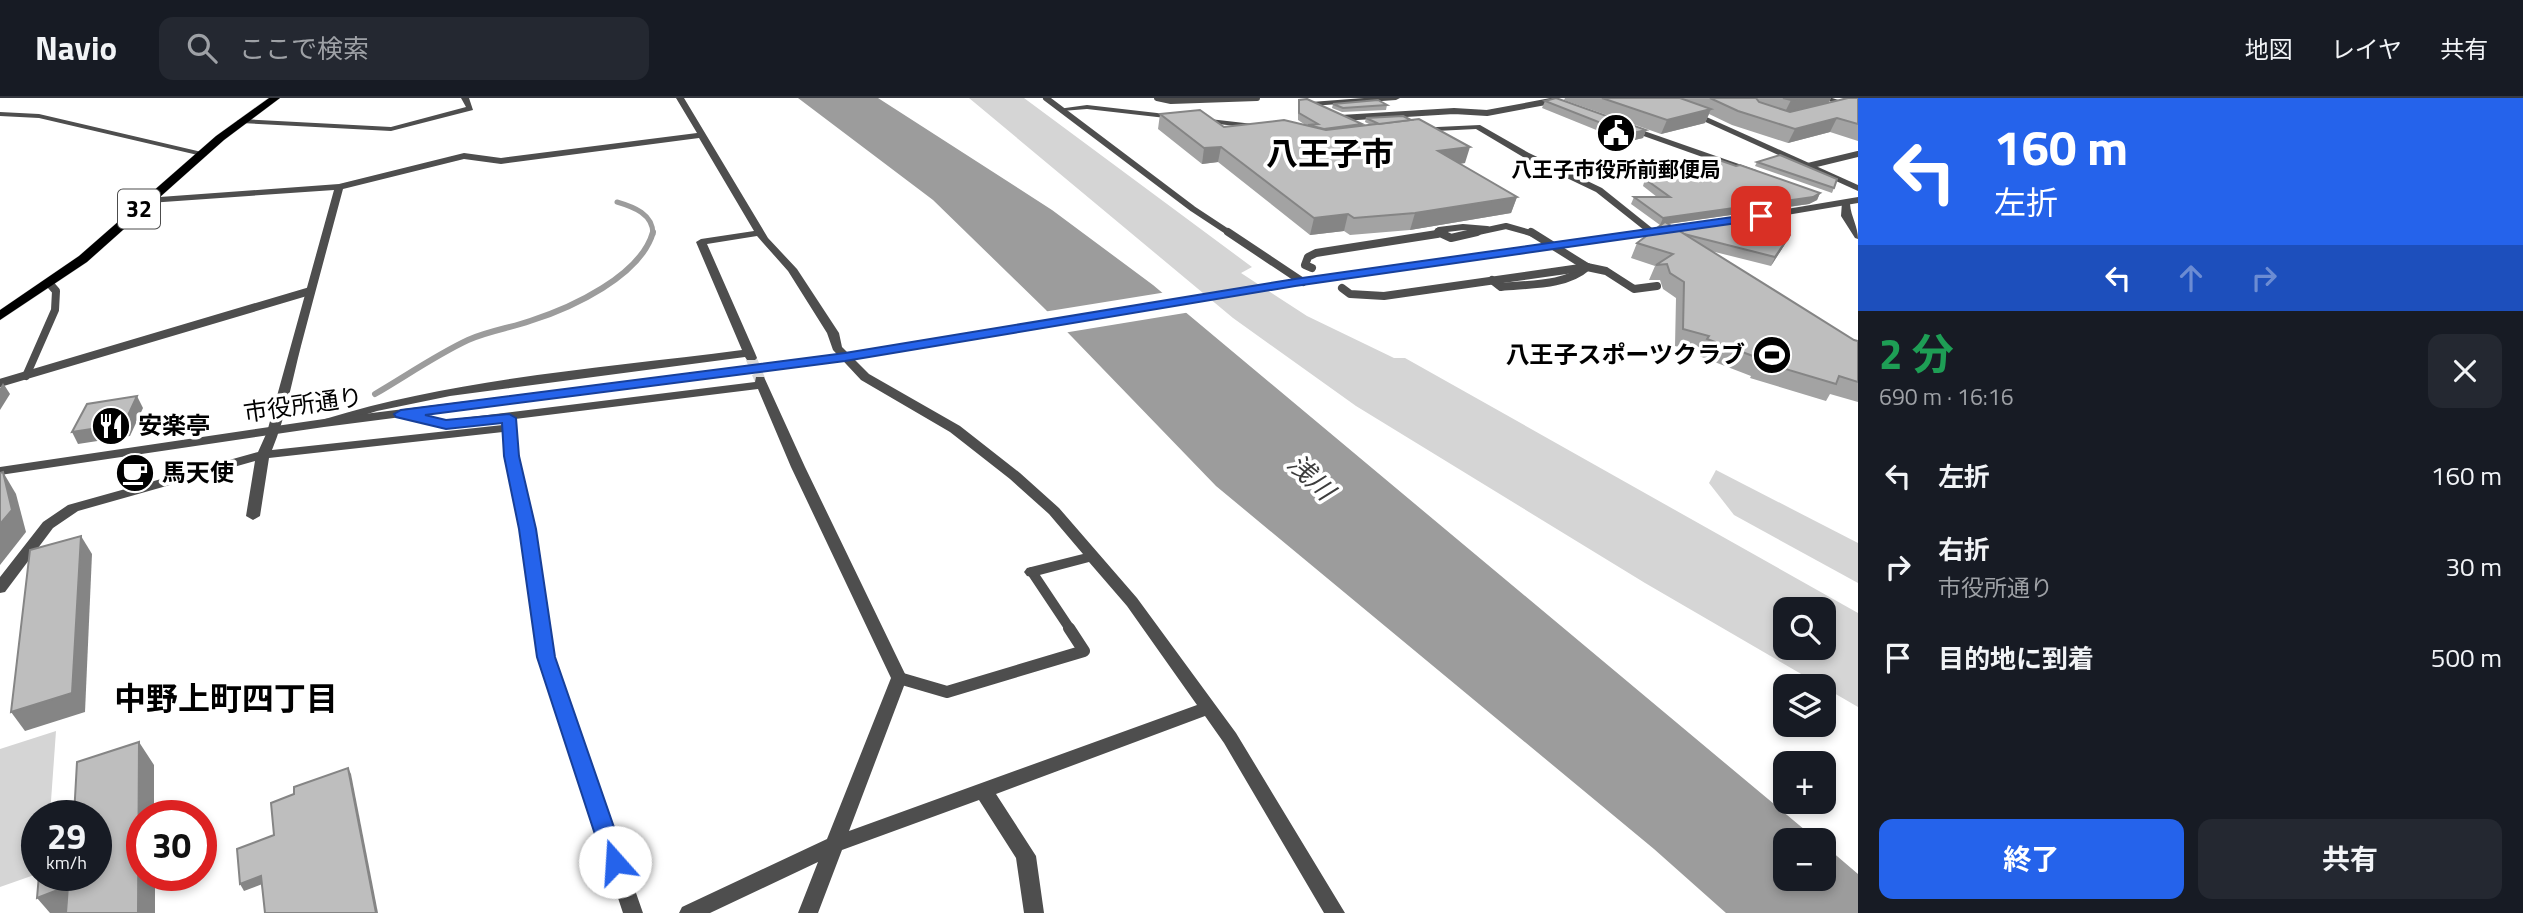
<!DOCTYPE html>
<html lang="ja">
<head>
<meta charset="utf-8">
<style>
  body { margin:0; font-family:"Titillium Web","Noto Sans JP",sans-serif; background:#242831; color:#f1f3f6; height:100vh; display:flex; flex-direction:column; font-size:26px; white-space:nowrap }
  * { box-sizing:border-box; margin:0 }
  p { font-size:23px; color:#9ea1a6 }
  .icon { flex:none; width:38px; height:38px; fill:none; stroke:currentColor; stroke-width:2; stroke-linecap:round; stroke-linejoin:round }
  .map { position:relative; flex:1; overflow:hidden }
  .details { display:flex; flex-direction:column; background:#171b24; width:665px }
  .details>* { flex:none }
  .top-card { background:#2563eb; color:#fff; overflow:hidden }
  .fabs { position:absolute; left:1773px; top:499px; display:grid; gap:14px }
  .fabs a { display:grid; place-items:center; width:63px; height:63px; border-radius:14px; background:#171b24; box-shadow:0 4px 10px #0003; font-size:35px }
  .speed { position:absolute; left:21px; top:702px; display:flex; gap:14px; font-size:35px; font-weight:700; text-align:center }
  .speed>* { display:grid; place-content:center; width:91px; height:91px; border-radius:50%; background:#171b24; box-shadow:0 4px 10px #0003; line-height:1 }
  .speed small { font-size:18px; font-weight:400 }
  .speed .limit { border:10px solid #d22; background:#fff; color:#111 }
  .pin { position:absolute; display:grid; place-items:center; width:60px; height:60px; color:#fff; margin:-30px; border-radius:14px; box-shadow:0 4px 10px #0006 }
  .me { position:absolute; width:77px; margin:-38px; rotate:341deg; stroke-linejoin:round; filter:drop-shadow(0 0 5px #0008) }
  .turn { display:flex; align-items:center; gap:24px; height:147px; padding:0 21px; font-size:32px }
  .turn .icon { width:91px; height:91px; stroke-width:2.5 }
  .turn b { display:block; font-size:49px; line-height:60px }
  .lanes { display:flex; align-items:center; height:66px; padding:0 21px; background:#0003; justify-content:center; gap:35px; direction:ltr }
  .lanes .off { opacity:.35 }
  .round { display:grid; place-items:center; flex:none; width:74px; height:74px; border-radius:14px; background:#242831 }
  .head { display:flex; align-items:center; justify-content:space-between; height:119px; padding:0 21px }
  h1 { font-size:42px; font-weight:700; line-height:52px; color:#1e9e55 }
  .primary-button { display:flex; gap:14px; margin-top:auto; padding:14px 21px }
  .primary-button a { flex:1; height:80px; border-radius:14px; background:#2563eb; color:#fff; font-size:28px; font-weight:700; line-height:80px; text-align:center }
  .primary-button a+a { background:#242831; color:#f1f3f6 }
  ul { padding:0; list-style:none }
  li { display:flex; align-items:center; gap:21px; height:91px; padding:0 21px }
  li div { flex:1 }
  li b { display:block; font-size:26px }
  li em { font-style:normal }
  header { display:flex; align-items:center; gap:42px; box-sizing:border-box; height:98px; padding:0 35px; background:#171b24; border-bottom:2px solid #363941 }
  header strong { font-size:33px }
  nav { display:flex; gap:38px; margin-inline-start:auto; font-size:24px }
  .search { width:490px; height:63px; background:#242831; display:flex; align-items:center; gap:18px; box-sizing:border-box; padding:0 24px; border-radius:14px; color:#9ea1a6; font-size:26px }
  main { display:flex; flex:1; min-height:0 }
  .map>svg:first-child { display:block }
</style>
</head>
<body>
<header>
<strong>Navio</strong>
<div class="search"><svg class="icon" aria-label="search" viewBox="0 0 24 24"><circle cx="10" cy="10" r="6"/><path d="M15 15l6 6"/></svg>ここで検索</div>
<nav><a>地図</a><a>レイヤ</a><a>共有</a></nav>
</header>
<main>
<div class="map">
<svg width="1858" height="815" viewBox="0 0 1858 815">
  <rect width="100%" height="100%" fill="#fff"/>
  <g fill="#d5d5d5" fill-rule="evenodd">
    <path d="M969 0H1024L1252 169 1241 175 1307 218 1394 260H1405L1858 515V609L1645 485 1356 308 1233 220ZM1785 511H1824V550H1785Z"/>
    <path d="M1716 372 1858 445V485L1734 417 1709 385Z"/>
    <path d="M56 633 50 717 37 718V776L0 789V651Z"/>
  </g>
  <path fill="#9c9c9c" d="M798 0H878L1052 112 1153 187 1817 742H1785V780H1824V747L1858 776V815H1726L1654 751 1216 388 1045 211 933 102Z"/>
  <path fill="#fff" d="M1167 194 1191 214 1063 235 1043 214Z"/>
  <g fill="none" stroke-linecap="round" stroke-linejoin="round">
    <path stroke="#9c9c9c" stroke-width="5" d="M617 104C634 109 653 116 653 136"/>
    <path stroke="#9c9c9c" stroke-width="6" d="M375 296C406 278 436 257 468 242 488 233 510 230 530 223 571 210 641 178 653 134"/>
    <path stroke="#d9d9d9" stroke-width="11" stroke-dasharray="11 5" stroke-linecap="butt" d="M751 260 760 282"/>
    <g stroke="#dbdbdb" stroke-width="1">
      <path id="primary" d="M269 0H280L224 42 87 164 0 222V212L79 158 216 38Z"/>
    </g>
    <g stroke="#4e4e4e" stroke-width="6">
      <path d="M1046 0 1193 111 1231 136"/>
      <path d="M1157 0 1171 3 1257 0"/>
      <path d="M1341 20 1454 13 1487 15 1551 3"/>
      <path d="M1808 68 1858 56"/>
      <path d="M1437 136 1439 132 1463 129 1487 131"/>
      <path d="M1469 136 1506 128 1534 136"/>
    </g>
    <g stroke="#4e4e4e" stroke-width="8">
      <path d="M1228 134 1303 184"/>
      <path d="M1438 134 1451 140 1477 134"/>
      <path d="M1531 134 1587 169 1606 173 1634 191 1657 188"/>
      <path d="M1312 170 1305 167 1308 159 1316 155 1437 136"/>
      <path d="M1492 182 1501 189C1528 186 1566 188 1587 169"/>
      <path d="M1342 190 1350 196 1384 198 1587 169"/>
      <path d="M26 278 55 212 56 193 49 185"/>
      <path d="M0 285 310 193"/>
    </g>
    <path stroke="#4e4e4e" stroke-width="10" d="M1032 474 1070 531"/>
    <path stroke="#4e4e4e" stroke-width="12" d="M899 580 947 594 1084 553 1069 530"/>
    <g fill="#4e4e4e" fill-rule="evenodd">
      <path d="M461 0H469L473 12 391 33 241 25 237 23 241 21 391 29 466 9Z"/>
      <path d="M676 0H684L768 140 797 171 839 235 842 249 869 276 960 328 1020 375 1059 410 1137 500 1236 635 1345 815H1324L1224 645 1205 618 996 696 1036 758 1044 815H1024L1016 760 979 702 842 752 818 815H798L818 764 710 815H679L682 809 827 741 891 580 791 369 758 291 515 321 518 357 534 431 554 559 643 815H623L538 559 520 431 504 357 503 334 269 360 260 418 253 422 246 418 255 363 78 413 53 430 5 494 0 495V479L43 424 68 407 258 354 267 334 334 92 149 105 146 104V100L339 86 464 55 501 60 697 35ZM699 40 754 133 701 141 696 144 742 252C604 270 457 280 325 321L323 324 325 327 329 328 377 313 450 298 745 259 747 262H755L757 260 755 255 707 146 757 138 788 173 827 235 833 252 861 282 950 334 1010 381 1049 416 1083 456 1027 470 1024 474 1027 478 1032 479 1089 464 1127 508 1197 607 849 733 907 580 805 369 764 279H756L755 284 446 322 401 312 395 316 397 319 446 330 503 323V327L272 352C286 318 292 283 301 248 315 195 329 143 343 91L464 61 501 66Z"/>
      <path d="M1364 0H1400L1396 2 1311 8 1307 6 1311 4Z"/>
      <path d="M1820 0H1832L1858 8V12Z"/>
      <path d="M1087 7 1262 27 1266 29 1262 31 1087 11 1062 13 1058 11Z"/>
      <path d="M1691 12 1858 87V93L1688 16 1687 14Z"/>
      <path d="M0 14 39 16 206 55 202 58 39 20 0 18Z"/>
      <path d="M1480 27 1529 55 1602 90 1657 134 1649 136 1596 94 1523 59 1476 31 1416 34 1412 32 1416 30Z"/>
      <path d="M1842 104 1850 106C1851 119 1858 128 1858 141L1855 140 1841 118Z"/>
    </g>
    <g fill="#4e4e4e" fill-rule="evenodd">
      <path d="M1627 27 1756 72 1757 74 1750 76 1624 31 1623 29Z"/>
      <path d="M1858 99V105L1763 121 1758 118 1763 115Z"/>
      <path d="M1670 128 1675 131 1673 133 1295 188 845 262 324 329 0 377V369L324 321 845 256 1295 182Z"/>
    </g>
    <use href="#primary" fill="#000" fill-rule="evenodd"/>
  </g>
  <g fill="#a3a3a3">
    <path d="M1565 0H1831L1829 4 1844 1 1841 0H1858V43L1830 34 1788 45 1732 27 1709 16 1705 25 1661 36 1564 2Z"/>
    <path d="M1299 2 1362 28 1371 27 1365 24 1366 20 1465 65 1459 66 1517 99 1511 115 1410 132 1350 137 1344 133 1310 137 1218 64 1202 66 1158 31 1160 16 1224 29 1307 28 1298 22V9Z"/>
    <path d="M1545 3 1646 32 1643 40 1626 44 1542 10Z"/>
    <path d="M1333 6 1387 7 1386 12 1342 14 1332 10Z"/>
    <path d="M1757 64 1834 90 1832 95 1755 68Z"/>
    <path d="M1645 81 1820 95 1817 102 1809 106 1668 126 1673 129 1785 146 1771 168 1711 153 1854 242 1858 243V304L1830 296 1826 303 1750 280 1751 278 1699 258 1700 255 1675 248 1676 200 1663 191 1660 182H1649L1655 168 1631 160 1637 145 1662 127H1660L1631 106 1634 99H1657L1643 88Z"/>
  </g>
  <g fill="#858585">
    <path d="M1800 0H1831L1828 5 1784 16 1791 2Z"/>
    <path d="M1711 11 1705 25 1661 36 1667 22Z"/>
    <path d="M1837 20 1830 34 1788 45 1795 31Z"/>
    <path d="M1362 26 1361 34 1322 38 1324 31Z"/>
    <path d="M1646 32 1643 40 1626 44 1629 36Z"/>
    <path d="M1221 49 1218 64 1202 66 1204 50Z"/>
    <path d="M1470 49 1465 65 1433 69 1438 53Z"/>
    <path d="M1820 95 1817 102 1809 106 1660 127 1663 120Z"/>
    <path d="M1517 99 1511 115 1410 132 1415 115Z"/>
    <path d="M1348 116 1344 133 1310 137 1314 120Z"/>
    <path d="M1790 137 1785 146 1771 168 1775 159Z"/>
    <path d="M3 285 10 296 0 312V290Z"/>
    <path d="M137 298 143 310 130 338 78 346 72 334Z"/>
    <path d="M3 374 16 396 26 434 0 467V426Z"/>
    <path d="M81 438 92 456 85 614 25 633 11 614Z"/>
    <path d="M139 644 154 667V718H142V777H155V815H138Z"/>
    <path d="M348 670 351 676 378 815H376Z"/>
    <path d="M261 778 265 785 244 793 240 786Z"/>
    <path d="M68 788 78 815H50L37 800Z"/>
  </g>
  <g fill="#bebebe" stroke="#858585" stroke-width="2">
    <path d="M1556 0 1646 32 1629 36 1545 3Z"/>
    <path d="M1602 0H1680L1711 11 1667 22Z"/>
    <path d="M1710 0H1756L1759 4 1790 14 1848 0H1858V26L1837 20 1795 31 1738 13Z"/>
    <path d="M1783 0H1800L1791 2Z"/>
    <path d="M1307 1 1362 26 1324 31 1308 27 1318 26 1299 15V2Z"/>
    <path d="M1378 2 1387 7 1343 10 1333 6Z"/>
    <path d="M1200 12 1224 29 1284 22 1326 32 1419 21 1470 49 1438 53 1517 99 1415 115 1354 120 1348 116 1314 120 1221 49 1204 50 1160 16Z"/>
    <path d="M1403 18 1411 22 1379 26 1366 20Z"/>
    <path d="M1780 57 1837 81 1834 90 1757 64Z"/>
    <path d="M1719 62 1736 68 1740 67 1820 95 1813 99 1663 120 1634 99H1670L1645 81H1661Z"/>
    <path d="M1780 114 1790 137 1775 159 1684 136 1673 129Z"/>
    <path d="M1665 124 1854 242 1858 243V284L1839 278 1836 286 1759 263 1761 261 1707 241 1709 238 1683 231 1684 184 1670 175 1667 166 1656 167 1673 156 1637 145Z"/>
    <path d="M137 298 124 326 72 334 87 306Z"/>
    <path d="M3 374 12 412 0 426V375Z"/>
    <path d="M81 438 72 595 11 614 30 452Z"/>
    <path d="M139 644 138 815H66L68 788 37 800 39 777H96V718H74L77 664Z"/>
    <path d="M348 670 376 815H265L261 778 240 786 237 751 274 737 271 705 294 696V689Z"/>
  </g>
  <path fill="#2563eb" stroke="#184099" stroke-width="2" d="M1761 115 1767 118 1765 121 1295 188 845 263 425 317 446 322 509 316 516 320 519 358 536 431 555 559 626 764 623 771 615 773 607 771 604 764 537 559 519 431 504 358 502 325 446 331 396 319 394 316 401 312 845 255 1295 181Z"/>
  <defs>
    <g id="civic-disc" transform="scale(2.0125)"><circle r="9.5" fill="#000" stroke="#fff"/><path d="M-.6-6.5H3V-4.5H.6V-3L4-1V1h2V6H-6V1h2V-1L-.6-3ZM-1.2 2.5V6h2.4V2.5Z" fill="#fff"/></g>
    <g id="stadium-disc" transform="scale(2.0125)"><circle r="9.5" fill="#000" stroke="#fff"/><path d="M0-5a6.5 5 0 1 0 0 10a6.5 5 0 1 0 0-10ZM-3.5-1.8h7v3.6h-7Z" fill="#fff"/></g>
    <g id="restaurant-disc" transform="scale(2.0125)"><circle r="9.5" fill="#000" stroke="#fff"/><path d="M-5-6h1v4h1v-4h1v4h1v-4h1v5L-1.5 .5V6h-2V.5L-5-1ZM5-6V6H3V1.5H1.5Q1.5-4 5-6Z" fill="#fff"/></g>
    <g id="cafe-disc" transform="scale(2.0125)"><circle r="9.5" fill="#000" stroke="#fff"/><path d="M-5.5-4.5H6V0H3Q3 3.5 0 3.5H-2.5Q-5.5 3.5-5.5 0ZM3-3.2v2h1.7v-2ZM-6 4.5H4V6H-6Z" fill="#fff"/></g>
  </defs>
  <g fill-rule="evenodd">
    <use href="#civic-disc" x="1616" y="35"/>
    <use href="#stadium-disc" x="1772" y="257"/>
    <use href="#restaurant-disc" x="111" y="328"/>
    <use href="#cafe-disc" x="135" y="375"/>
  </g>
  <g text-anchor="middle" stroke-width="7" stroke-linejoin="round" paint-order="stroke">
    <g font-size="21" font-weight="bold" fill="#000" stroke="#fff">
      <text x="1616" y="79">八王子市役所前郵便局</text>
    </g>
    <rect fill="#fff" stroke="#4c4c4c" stroke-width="2" x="118" y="91.5" width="42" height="39" rx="5"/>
    <g font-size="23" font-weight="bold" fill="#000">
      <text x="139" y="119">32</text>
    </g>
    <g font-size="24" font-weight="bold" fill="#000" stroke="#fff" text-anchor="start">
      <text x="1745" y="265" text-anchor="end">八王子スポーツクラブ</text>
      <text x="138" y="336">安楽亭</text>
      <text x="162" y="383">馬天使</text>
    </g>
    <g font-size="24" fill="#000" stroke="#fff">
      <text transform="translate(303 307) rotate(-8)" y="8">市役所通り</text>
    </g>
    <g font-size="26" font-style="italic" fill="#3d3d3d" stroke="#fff">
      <text transform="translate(1311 379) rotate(44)" y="9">浅川</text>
    </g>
    <g font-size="32" font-weight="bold" fill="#000" stroke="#fff">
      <text x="1330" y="67">八王子市</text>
    </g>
    <g font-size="32" font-weight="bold" fill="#000" stroke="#fff">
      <text x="226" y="612">中野上町四丁目</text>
    </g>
  </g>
</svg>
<div class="fabs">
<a><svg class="icon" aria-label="search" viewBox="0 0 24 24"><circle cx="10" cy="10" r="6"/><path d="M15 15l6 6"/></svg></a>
<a><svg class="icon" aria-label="layers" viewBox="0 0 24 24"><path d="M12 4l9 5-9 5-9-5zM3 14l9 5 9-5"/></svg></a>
<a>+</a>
<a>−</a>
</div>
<div class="speed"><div>29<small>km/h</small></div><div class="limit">30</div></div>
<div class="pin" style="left:1761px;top:118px;background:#d93025"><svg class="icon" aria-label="arrive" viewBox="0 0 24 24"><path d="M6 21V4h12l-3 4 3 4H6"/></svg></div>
<svg class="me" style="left:615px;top:764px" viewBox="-20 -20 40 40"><circle r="19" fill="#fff"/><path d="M0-13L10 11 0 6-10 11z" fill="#2563eb"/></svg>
</div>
<section class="details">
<div class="top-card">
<div class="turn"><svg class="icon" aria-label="left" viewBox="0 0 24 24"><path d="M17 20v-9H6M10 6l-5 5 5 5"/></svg><div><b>160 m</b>左折</div></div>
<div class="lanes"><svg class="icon" aria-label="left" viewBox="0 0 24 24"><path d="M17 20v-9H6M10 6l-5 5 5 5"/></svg><svg class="icon off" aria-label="ahead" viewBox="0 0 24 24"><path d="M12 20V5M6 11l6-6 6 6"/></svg><svg class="icon off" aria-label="right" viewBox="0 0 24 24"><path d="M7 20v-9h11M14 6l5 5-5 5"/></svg></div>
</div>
<div class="head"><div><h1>2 分</h1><p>690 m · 16:16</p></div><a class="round"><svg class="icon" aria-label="close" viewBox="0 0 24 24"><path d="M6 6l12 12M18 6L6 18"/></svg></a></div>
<ul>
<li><svg class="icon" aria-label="left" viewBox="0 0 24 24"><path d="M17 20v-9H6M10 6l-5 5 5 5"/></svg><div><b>左折</b></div><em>160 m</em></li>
<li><svg class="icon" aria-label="right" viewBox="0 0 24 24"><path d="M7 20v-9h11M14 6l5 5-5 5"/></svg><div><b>右折</b><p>市役所通り</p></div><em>30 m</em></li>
<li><svg class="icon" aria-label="arrive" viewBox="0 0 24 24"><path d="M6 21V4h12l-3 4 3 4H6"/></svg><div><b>目的地に到着</b></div><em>500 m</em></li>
</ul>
<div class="primary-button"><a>終了</a><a>共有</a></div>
</section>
</main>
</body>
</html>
